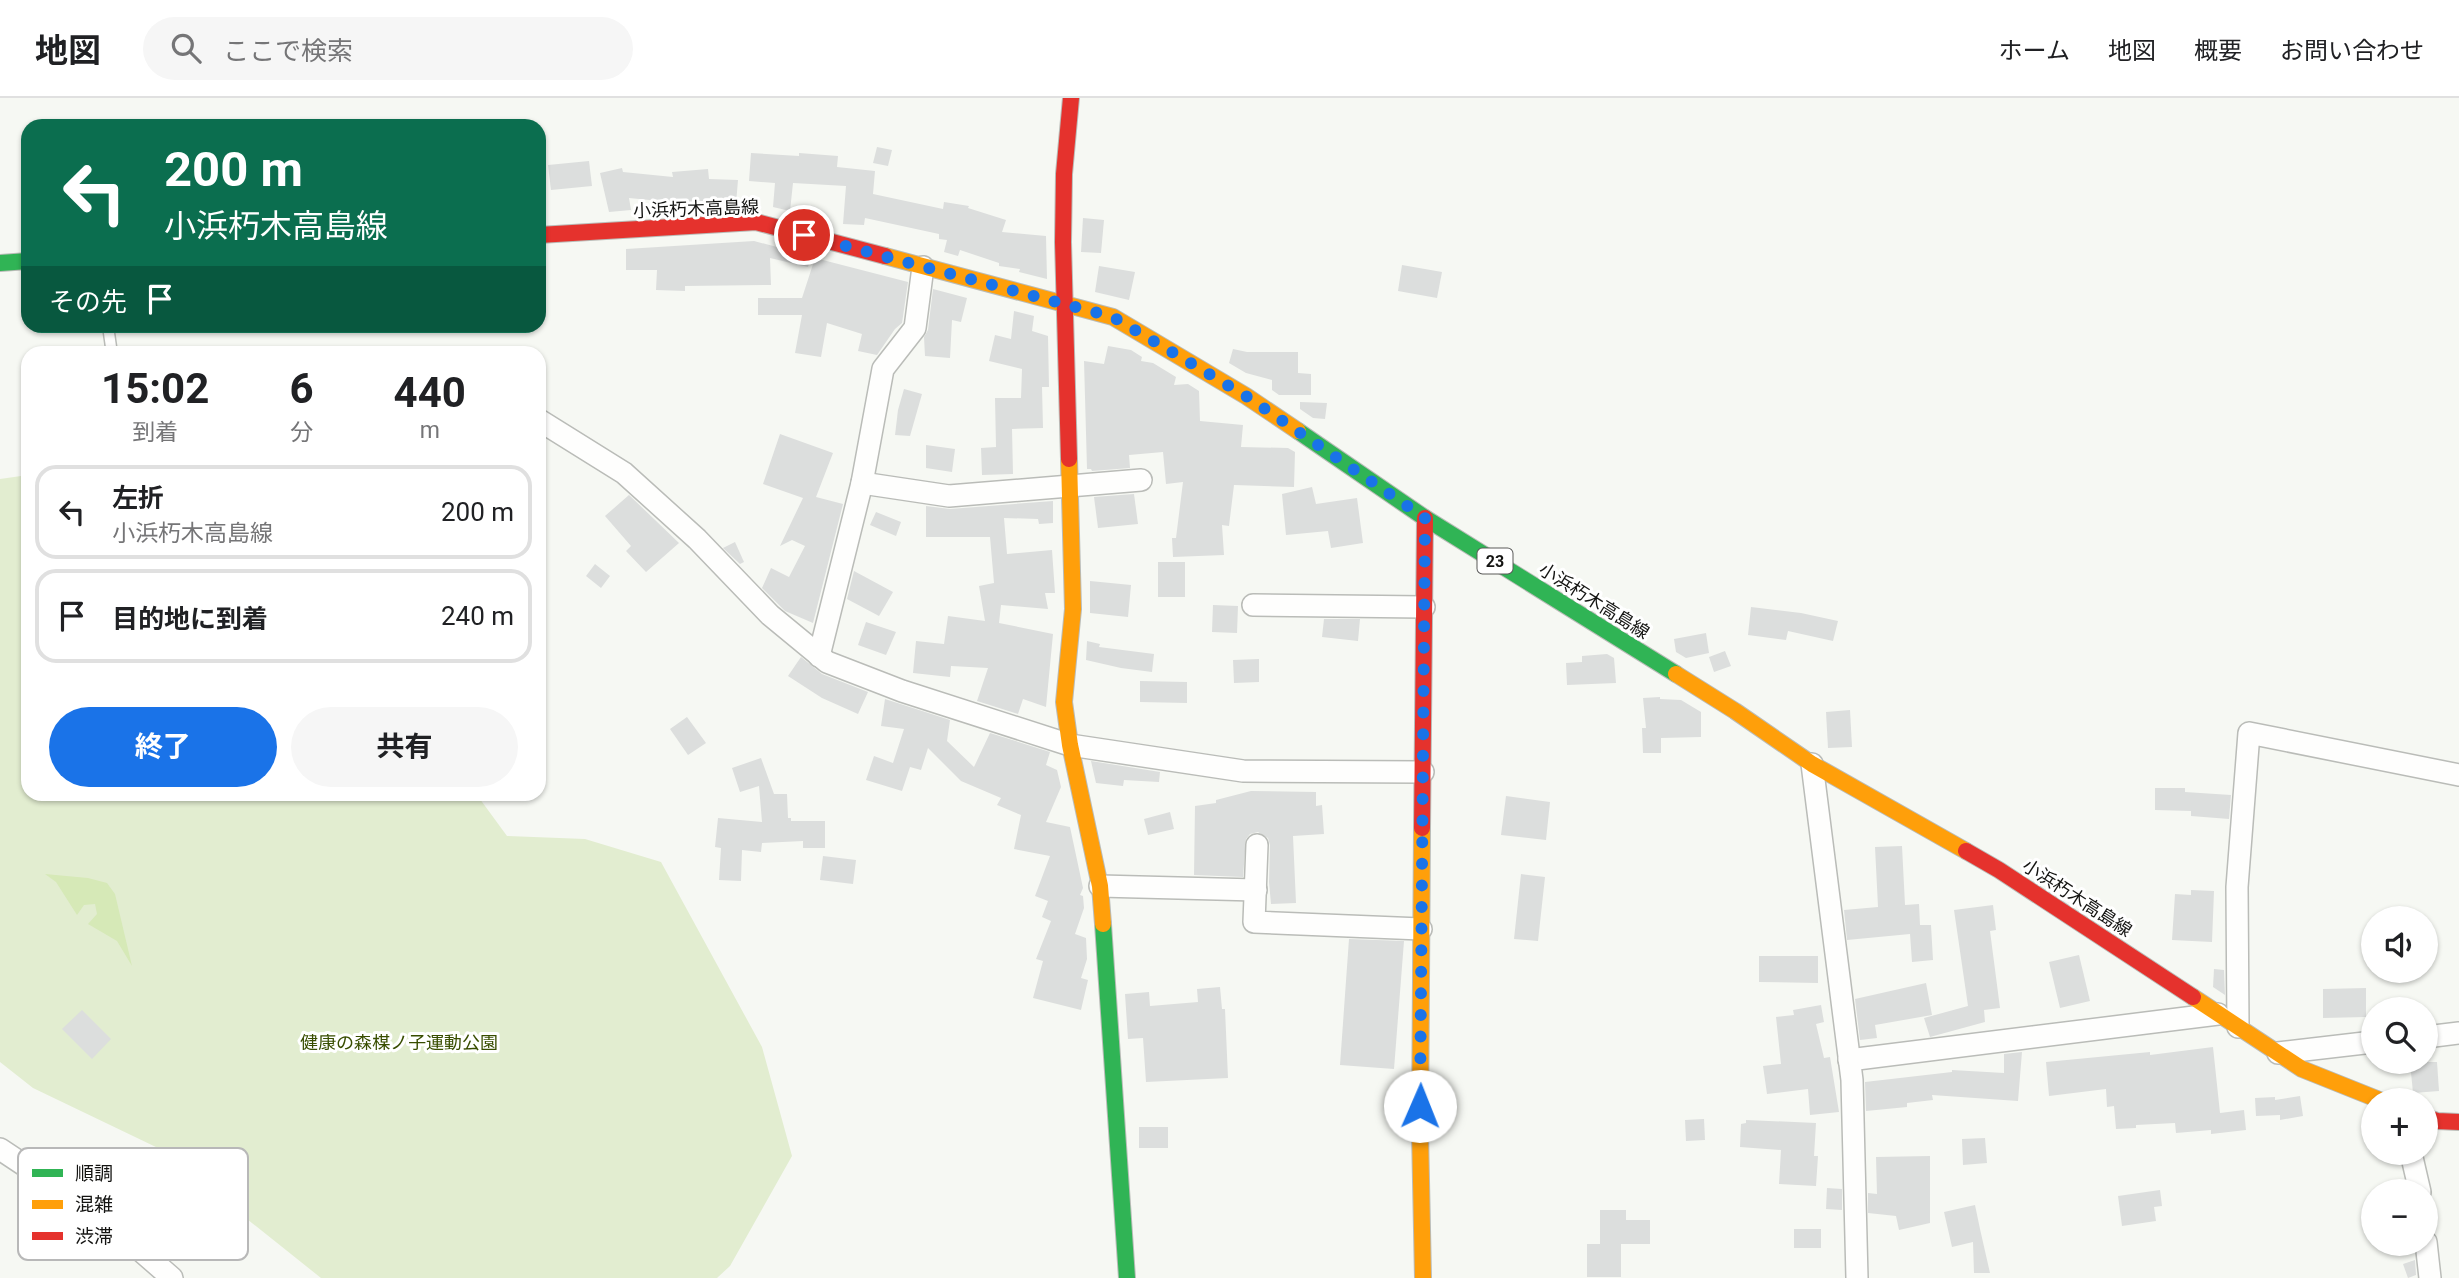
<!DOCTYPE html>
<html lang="ja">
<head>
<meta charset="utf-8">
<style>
  body { margin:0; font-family:Roboto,"Noto Sans JP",sans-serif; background:#f6f6f6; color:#202124; height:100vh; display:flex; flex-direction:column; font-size:26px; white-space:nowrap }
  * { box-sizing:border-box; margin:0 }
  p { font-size:23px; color:#757577 }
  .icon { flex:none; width:38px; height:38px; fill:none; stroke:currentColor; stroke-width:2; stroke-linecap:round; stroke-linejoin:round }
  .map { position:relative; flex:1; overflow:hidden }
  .sheet { position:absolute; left:21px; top:248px; width:525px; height:455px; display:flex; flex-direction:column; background:#fff; border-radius:21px; box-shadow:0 2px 5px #0004 }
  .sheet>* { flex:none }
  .hud { position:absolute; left:21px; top:21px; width:525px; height:214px; border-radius:21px; box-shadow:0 2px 5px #0004; background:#0b6e4f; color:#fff; overflow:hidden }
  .controls { position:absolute; left:2361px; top:808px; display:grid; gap:14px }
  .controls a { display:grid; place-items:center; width:77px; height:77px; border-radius:50%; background:#fff; box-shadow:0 2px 5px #0004; font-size:35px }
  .pin { position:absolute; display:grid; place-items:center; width:60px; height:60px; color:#fff; margin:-30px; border:4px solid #fff; border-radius:50%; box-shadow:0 2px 7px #0007 }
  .me { position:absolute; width:77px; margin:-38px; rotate:1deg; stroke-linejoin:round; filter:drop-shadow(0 0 5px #0008) }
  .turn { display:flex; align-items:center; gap:24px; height:147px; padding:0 28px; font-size:32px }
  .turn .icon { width:91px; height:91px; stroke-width:2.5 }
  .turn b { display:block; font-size:49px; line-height:60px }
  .then { display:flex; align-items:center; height:66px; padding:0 28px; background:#0003; gap:14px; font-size:26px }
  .eta { display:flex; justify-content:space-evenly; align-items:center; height:119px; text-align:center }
  .eta b { font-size:42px; font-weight:700; line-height:49px }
  .cta { display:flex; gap:14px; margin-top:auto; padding:14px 28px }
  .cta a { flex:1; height:80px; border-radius:42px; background:#1a73e8; color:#fff; font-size:28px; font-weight:700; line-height:80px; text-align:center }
  .cta a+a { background:#f6f6f6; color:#202124 }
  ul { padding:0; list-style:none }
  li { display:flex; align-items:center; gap:21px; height:94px; margin:0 14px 10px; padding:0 14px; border:4px solid #e0e0e0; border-radius:21px }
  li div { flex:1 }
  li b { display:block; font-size:26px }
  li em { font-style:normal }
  header { display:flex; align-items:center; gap:42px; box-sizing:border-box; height:98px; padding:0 35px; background:#fff; border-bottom:2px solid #e0e0e0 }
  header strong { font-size:33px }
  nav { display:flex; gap:38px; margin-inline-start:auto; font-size:24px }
  .search { width:490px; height:63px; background:#f6f6f6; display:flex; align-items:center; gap:18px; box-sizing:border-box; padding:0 24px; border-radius:38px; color:#757577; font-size:26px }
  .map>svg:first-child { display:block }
</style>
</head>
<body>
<header>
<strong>地図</strong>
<div class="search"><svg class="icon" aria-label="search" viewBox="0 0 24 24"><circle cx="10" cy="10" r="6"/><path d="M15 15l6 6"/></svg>ここで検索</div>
<nav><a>ホーム</a><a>地図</a><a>概要</a><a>お問い合わせ</a></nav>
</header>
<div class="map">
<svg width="2459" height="1180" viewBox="0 0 2459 1180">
  <rect width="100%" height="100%" fill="#f6f8f3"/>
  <path fill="#e2edd0" d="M28 377V696L477 697 507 738 585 741 661 764 762 949 792 1058 730 1168 717 1180H321L158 1050 33 990 0 964V381Z"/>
  <path fill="#d6e9b7" d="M45 776 88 780 107 785 115 796 132 868 117 843 88 826 97 816 95 806 84 807 77 817 56 784Z"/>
  <g fill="#dcdedd">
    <path d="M877 49 892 52 888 68 873 65Z"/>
    <path d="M751 55 799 58V55L838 58 837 69 875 73 873 96 943 111 944 104 969 108 968 110 1006 122 1002 134 1046 138 1047 181 1019 174 1020 171 999 168V165L960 152 958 158 944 154 947 142 939 141V136L865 120 864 127 843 126 846 88 793 85 790 113 773 109 775 85 749 83Z"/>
    <path d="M589 63 592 88 551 92 548 67Z"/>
    <path d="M622 70 623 74 673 79 672 74 708 71 709 81 738 82 736 106H713V103L680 105 629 100 631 112 609 114 600 75Z"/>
    <path d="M1083 120 1104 122 1101 155 1081 154Z"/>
    <path d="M754 143 811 158 808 169 770 160 771 187 685 188V193L656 192 657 172H626V151Z"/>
    <path d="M815 160 908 184 902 225 895 231 877 257 858 253 862 236 827 225 821 259 795 255 802 217H758V200H802Z"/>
    <path d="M1402 167 1442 174 1437 200 1398 193Z"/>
    <path d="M1099 168 1135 174 1129 202 1095 194Z"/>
    <path d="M933 191 967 200 961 224 952 222 950 260 925 258 924 239 928 232Z"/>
    <path d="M1014 213 1034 218 1032 233 1048 238 1049 289H1042L1043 330 1012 331 1013 376 982 377 981 350 996 349 995 300H1021L1022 271 989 263 995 237 1011 241Z"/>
    <path d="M1108 248 1131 252 1142 259 1141 263 1153 265 1176 279 1174 287 1188 286 1199 293 1200 323 1243 327 1241 349 1288 350 1295 354 1294 389 1234 387 1229 428 1222 427 1224 457 1173 459 1172 440H1176L1183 384 1166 386 1163 354 1129 357 1130 370 1092 373 1091 371H1087L1084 263 1104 266Z"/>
    <path d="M1233 251 1247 254H1298V275L1311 276V297H1279L1272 292V282L1246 275 1229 265Z"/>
    <path d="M904 291 922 296 910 338 895 337 898 312Z"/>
    <path d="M1300 304 1327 305 1325 321 1313 320 1300 311Z"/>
    <path d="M780 336 833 355 816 399 843 406 813 525 785 513 762 490 771 470 789 479 805 448 792 442 780 448 803 400 763 386Z"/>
    <path d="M926 347 955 351 952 374 926 370Z"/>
    <path d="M1312 389 1316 406 1357 400 1363 445 1331 450 1328 433 1286 437 1282 396Z"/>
    <path d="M1134 396 1138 426 1098 430 1094 399Z"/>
    <path d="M629 397 679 445 646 474 626 453 631 448 605 418Z"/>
    <path d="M1053 403V425L1039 426 1038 421 1004 420 1007 456 1052 452 1055 495H1045L1048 511 1001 507 999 525 1053 536 1046 609 1023 601 1018 616 977 603 988 570 951 568 950 579 913 575 916 543 944 546 948 518 985 523 979 488 994 485 990 439H926V408L950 411Z"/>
    <path d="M876 414 901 424 896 438 870 427Z"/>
    <path d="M735 444 744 464 740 466 723 450Z"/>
    <rect x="1158" y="464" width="27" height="35"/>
    <path d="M595 466 610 478 601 490 586 478Z"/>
    <path d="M854 473 893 494 879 518 847 501Z"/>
    <path d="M1090 483 1131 487 1128 519 1090 515Z"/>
    <path d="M1213 507 1238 508 1237 535 1212 534Z"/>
    <path d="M1751 509 1801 515 1838 523 1833 543 1788 533 1786 542 1748 537Z"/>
    <path d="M1324 521H1360L1358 543 1322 539Z"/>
    <path d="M866 524 896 534 886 557 858 547Z"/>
    <path d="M1706 535 1709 555 1686 560 1676 554 1674 541Z"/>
    <path d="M1087 543 1100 546 1099 549 1154 556 1152 574 1121 570 1086 562Z"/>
    <path d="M1725 553 1731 568 1714 574 1709 559Z"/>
    <path d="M1607 556 1614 560 1616 585 1567 587 1566 565 1582 564V558Z"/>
    <path d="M801 559 822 576 868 594 858 616 822 600 788 578Z"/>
    <path d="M1259 561V584L1234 585 1233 562Z"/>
    <path d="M1140 583 1187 584V605L1140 604Z"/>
    <path d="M1660 599V601L1681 602 1701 614V639L1661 640V655H1643L1642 630H1646L1643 600Z"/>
    <path d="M885 601 950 622 947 643 974 669 990 635 1050 654 1046 667 1057 672 1061 689 1046 724 1070 729 1083 790 1080 797 1083 798 1084 810 1075 836 1086 840 1087 861 1081 880 1088 882 1081 912 1033 900 1043 863 1036 861 1051 823 1042 819 1048 803 1035 798 1050 758 1014 751 1021 717 997 707 1001 700 961 683 928 650 921 672 910 669 902 693 866 682 874 658 893 665 904 631 881 628Z"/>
    <path d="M1850 612 1852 649 1828 650 1826 614Z"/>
    <path d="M687 619 706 645 688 657 670 631Z"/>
    <path d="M761 660 774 696H787L788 720H791V723H825V750H803V743L762 745 761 754 742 752 741 783 719 782 721 750 715 749 718 720 762 724 759 688 740 694 732 670Z"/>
    <path d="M1091 663 1160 674 1159 684 1124 682 1123 688 1096 685Z"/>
    <path d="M2155 690H2185V694L2231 697 2229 721 2191 718V713L2155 712Z"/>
    <path d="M1251 693 1316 694V708L1322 707 1324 736 1293 738 1296 805 1271 806 1269 784 1270 747 1268 740 1258 734 1250 736 1246 741 1243 779 1194 777 1195 708 1216 705V702Z"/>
    <path d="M1506 698 1550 704 1546 742 1501 737Z"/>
    <path d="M1170 714 1174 731 1148 737 1144 721Z"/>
    <path d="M1902 748 1905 807 1919 806 1920 827H1931L1933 862 1912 864 1910 836 1847 842 1844 812 1878 809 1875 749Z"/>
    <path d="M823 758 856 762 853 786 820 782Z"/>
    <path d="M1521 776 1545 779 1538 843 1514 841Z"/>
    <path d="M2191 792 2214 793 2212 844 2172 842 2175 796 2191 797Z"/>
    <path d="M1993 807 1996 832 1990 833 2000 910 1984 912 1985 924 1930 939 1924 920 1968 908 1954 812Z"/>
    <path d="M1349 841 1404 843 1394 971 1340 967Z"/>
    <path d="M2079 857 2090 903 2060 910 2049 864Z"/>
    <path d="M1759 858H1818V885L1759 884Z"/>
    <path d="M2214 871 2224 872 2225 897 2213 889Z"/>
    <path d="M1926 885 1932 917 1875 927 1877 940 1860 942 1855 901Z"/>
    <path d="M1220 889 1222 911H1225L1228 980 1146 984 1143 940 1128 941 1125 896 1149 894 1150 908 1198 904 1197 891Z"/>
    <path d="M2366 890V919L2323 920V891Z"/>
    <path d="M1821 907 1824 924 1816 926 1824 960 1830 959 1839 1014 1810 1017 1808 991 1767 996 1763 968 1781 966 1776 919 1794 917 1793 912Z"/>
    <path d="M82 912 111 941 92 961 62 931Z"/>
    <path d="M2213 949 2220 1015 2244 1012 2246 1032 2211 1036V1032L2176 1035 2175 1025 2136 1027V1030L2116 1031 2114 1008 2107 1009 2106 991 2049 998 2046 964 2150 954V957Z"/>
    <path d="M2022 954 2018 1003 1932 997 1933 1002 1907 1005V1009L1866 1013 1865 984 1952 974V972L2004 975V956Z"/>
    <path d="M2410 964H2437L2439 993 2413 995Z"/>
    <path d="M2300 998 2303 1018 2280 1022V1017L2256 1018 2255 1000 2275 999V1002Z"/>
    <path d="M1704 1021 1705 1042 1686 1043 1685 1022Z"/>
    <path d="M1746 1022 1816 1025 1814 1058H1818L1816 1088 1779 1086 1781 1052 1740 1049 1741 1026 1746 1025Z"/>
    <rect x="1139" y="1029" width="29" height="21"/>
    <path d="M1985 1040 1987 1065 1963 1067 1962 1041Z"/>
    <path d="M1930 1058V1125L1899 1132 1896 1118 1868 1115V1095L1877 1096 1876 1059Z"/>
    <path d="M1827 1090 1842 1091V1112L1826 1111Z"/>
    <path d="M2160 1092 2162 1108 2154 1109 2156 1123 2122 1128 2118 1098Z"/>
    <path d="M1975 1107 1980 1131 1990 1175H1974L1973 1144 1952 1149 1944 1114Z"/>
    <path d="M1600 1112H1626V1122H1650V1146H1621V1179H1587V1146H1600Z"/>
    <rect x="1794" y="1131" width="27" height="19"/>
    <path d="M2415 1162 2416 1177 2408 1180 2403 1166Z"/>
  </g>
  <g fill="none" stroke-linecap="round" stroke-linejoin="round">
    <g stroke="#babcb8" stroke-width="13">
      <path id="lane" d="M108 228 112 256"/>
    </g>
    <g stroke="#babcb8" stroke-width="24">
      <g id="street">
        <path d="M539 322 624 375 697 441 770 517 827 564 902 593 1070 647 1243 673 1423 674"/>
        <path d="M862 385 949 398 1141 382"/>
        <path d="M1253 507 1424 509"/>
        <path d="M819 558 862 385 883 271 915 230 923 169"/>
        <path d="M1812 666 1852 982 1857 1180"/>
        <path d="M1257 747 1254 824 1421 831"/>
        <path d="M1100 788 1256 792"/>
        <path d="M2238 929 2237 789 2249 635 2459 677"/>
        <path d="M2426 939 2459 935"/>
        <path d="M2278 955 2373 944"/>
        <path d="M1849 962 2218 916"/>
        <path d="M0 1051 101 1118 172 1180"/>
        <path d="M2411 1055 2420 1094"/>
        <path d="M2426 1144 2430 1180"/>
      </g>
    </g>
    <g stroke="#babcb8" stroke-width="18">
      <g id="fast">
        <path d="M0 165 28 163"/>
        <path d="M1298 333 1425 420 1676 576"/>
        <path d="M1103 826 1127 1180"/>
      </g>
    </g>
    <g stroke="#babcb8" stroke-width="18">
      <g id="slow">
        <path d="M885 158 1113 219 1246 298 1298 333"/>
        <path d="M1069 361 1073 511 1064 604 1070 647 1100 788 1103 826"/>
        <path d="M1676 576 1735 613 1812 666 1966 753"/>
        <path d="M1422 730 1420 1034 1423 1180"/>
        <path d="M2193 899 2302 971 2382 1003"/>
      </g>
    </g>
    <g stroke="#babcb8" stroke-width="18">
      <g id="jam">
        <path d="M539 137 756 124 885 158"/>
        <path d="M1069 361 1063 144 1064 76 1071 0"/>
        <path d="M1422 730 1425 420"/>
        <path d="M1966 753 1999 772 2193 899"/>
        <path d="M2426 1019 2437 1023 2459 1024"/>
      </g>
    </g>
    <use href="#lane" stroke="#fefefd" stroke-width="10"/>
    <use href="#street" stroke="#fefefd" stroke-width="21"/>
    <use href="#fast" stroke="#30b455" stroke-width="16"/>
    <use href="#slow" stroke="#ff9f0a" stroke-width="16"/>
    <use href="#jam" stroke="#e5322d" stroke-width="16"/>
  </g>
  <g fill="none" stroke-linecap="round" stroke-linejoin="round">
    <path stroke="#1a73e8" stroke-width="12" stroke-dasharray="0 21.6" d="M804 137 1113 219 1246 298 1425 420 1420 1008"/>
  </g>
  <g text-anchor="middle" stroke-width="6" stroke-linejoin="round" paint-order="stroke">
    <rect fill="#fff" stroke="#5a5a59" stroke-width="2" x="1477.5" y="450.5" width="35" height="25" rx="5"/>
    <g font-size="16" font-weight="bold" fill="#141412">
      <text x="1495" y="469">23</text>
    </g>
    <g font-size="18" fill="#141412" stroke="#fff">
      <text transform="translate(696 111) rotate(-2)" y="6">小浜朽木高島線</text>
      <text transform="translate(1594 503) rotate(32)" y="6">小浜朽木高島線</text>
      <text transform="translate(2077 800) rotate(33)" y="6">小浜朽木高島線</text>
    </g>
    <g font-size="18" fill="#384d00" stroke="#fff">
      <text x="399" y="951">健康の森楳ノ子運動公園</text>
    </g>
  </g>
  <rect x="18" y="1050" width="230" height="112" rx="10" fill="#fff" stroke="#b8b8b8" stroke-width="2"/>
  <rect x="32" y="1071" width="31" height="8" fill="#30b455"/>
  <rect x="32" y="1102" width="31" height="9" fill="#ff9f0a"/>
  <rect x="32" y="1134" width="31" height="8" fill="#e5322d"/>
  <g font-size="19" fill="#141412">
    <text x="75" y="1082">順調</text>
    <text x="75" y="1113">混雑</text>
    <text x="75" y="1145">渋滞</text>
  </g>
</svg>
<div class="controls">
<a><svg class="icon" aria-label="sound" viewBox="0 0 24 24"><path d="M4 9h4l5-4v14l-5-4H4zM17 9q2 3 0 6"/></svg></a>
<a><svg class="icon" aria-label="search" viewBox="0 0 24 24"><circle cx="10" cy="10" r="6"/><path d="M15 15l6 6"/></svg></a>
<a>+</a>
<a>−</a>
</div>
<div class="pin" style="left:804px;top:137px;background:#d93025"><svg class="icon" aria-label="arrive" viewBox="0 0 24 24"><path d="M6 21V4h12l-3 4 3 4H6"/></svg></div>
<svg class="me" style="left:1420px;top:1008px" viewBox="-20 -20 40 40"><circle r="19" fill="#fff"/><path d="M0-13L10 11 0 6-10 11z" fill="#1a73e8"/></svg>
<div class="hud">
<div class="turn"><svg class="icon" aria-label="left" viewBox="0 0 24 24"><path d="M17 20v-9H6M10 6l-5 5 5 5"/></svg><div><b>200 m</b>小浜朽木高島線</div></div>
<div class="then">その先<svg class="icon" aria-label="arrive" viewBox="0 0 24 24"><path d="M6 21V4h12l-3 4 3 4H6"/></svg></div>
</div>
<section class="sheet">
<div class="eta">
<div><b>15:02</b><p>到着</p></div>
<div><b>6</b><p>分</p></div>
<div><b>440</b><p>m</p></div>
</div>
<ul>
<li><svg class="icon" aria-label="left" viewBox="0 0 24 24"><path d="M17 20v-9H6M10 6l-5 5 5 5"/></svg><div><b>左折</b><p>小浜朽木高島線</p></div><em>200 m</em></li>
<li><svg class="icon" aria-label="arrive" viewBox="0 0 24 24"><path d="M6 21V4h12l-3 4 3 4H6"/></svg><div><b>目的地に到着</b></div><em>240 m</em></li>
</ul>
<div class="cta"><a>終了</a><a>共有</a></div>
</section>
</div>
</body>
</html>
